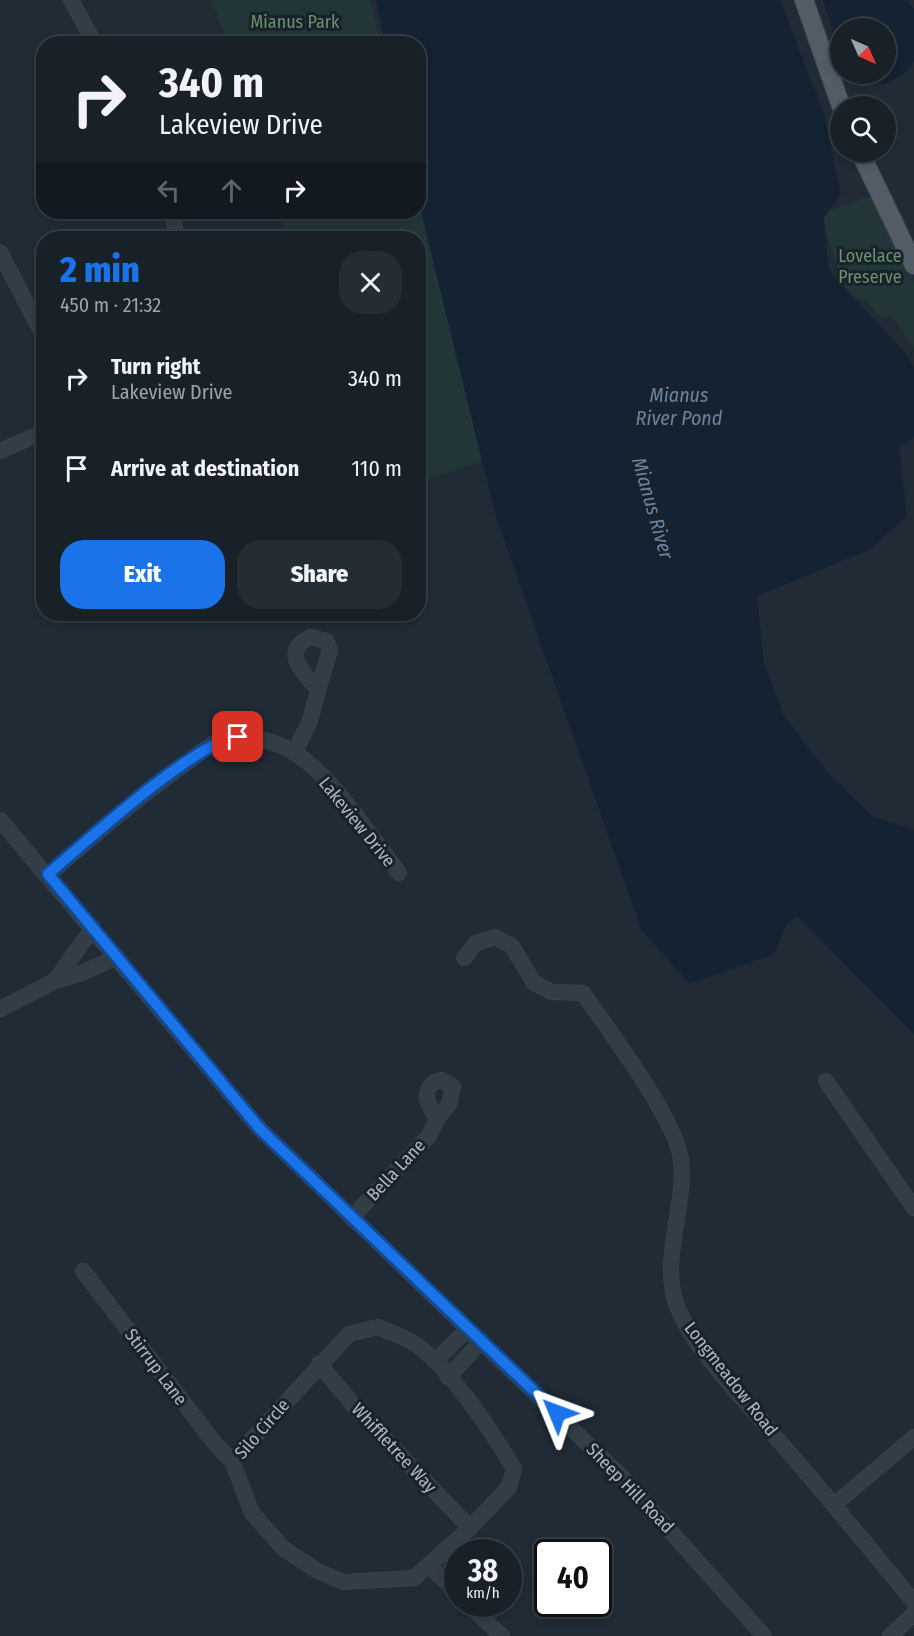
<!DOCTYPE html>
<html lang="en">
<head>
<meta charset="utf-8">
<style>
  body { margin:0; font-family:"Fira Sans Condensed",sans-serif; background:#252d34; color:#f1f3f6; height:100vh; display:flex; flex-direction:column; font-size:22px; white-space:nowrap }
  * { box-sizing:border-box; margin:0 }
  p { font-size:20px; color:#9fa3a8 }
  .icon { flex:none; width:33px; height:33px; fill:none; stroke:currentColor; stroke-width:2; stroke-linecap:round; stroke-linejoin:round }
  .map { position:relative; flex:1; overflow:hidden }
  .sheet { position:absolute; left:36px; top:231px; width:390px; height:390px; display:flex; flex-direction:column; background:#182028; border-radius:24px; box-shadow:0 3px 9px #0003,0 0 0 2px #363e45 }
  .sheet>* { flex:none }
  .hud { position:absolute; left:36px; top:36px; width:390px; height:183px; border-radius:24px; box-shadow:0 3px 9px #0003,0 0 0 2px #363e45; background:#182028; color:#f1f3f6; overflow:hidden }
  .needle { width:39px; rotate:135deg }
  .fabs { position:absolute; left:830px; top:18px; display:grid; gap:12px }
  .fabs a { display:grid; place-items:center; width:66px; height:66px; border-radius:50%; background:#182028; box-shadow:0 3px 9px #0003,0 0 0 2px #363e45; font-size:30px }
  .speed { position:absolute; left:444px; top:1539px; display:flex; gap:12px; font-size:30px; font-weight:700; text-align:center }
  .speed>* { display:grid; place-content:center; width:78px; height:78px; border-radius:50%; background:#182028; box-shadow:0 3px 9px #0003,0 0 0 2px #363e45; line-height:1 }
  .speed small { font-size:15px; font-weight:400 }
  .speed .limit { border:3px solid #111; border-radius:9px; background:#fff; color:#111 }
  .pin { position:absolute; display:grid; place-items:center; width:51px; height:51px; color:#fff; margin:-26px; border-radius:12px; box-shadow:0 3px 9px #0006 }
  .me { position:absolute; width:66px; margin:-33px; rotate:314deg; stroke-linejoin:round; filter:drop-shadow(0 0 4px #0008) }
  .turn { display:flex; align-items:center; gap:21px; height:126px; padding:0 24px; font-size:27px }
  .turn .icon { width:78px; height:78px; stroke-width:2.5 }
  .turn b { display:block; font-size:42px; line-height:51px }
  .lanes { display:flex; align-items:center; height:57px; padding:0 24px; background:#0003; justify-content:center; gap:30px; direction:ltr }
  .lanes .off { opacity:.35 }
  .round { display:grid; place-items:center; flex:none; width:63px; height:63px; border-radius:24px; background:#252d34 }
  .head { display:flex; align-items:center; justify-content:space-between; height:102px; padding:0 24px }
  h1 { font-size:36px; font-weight:800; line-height:45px; color:#1a73e8 }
  .primary-button { display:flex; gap:12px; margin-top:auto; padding:12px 24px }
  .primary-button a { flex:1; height:69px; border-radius:24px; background:#1a73e8; color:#fff; font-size:24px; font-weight:800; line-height:69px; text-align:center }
  .primary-button a+a { background:#252d34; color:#f1f3f6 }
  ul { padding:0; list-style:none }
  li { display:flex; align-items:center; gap:18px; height:90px; padding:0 24px }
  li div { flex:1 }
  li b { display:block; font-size:22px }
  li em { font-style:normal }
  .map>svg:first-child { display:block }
</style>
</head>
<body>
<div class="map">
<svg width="914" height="1636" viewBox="0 0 914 1636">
  <rect width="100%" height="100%" fill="#202b36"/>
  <g fill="#223637">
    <path d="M211 0H371L380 43H228Z"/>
    <path d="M870 196 914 282V348L891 315 882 319 866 301 848 295 825 231 823 213Z"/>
    <path d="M419 201 482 461 419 482 418 238H285L280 212H418Z"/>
  </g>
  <g fill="#142332">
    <path d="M376 0H780L824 114 841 194 824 217 828 269 906 354 914 367V437L899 448 907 516 871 549 757 596 764 664 784 716 830 775 873 817 914 830V1034L797 916 786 925 774 954 689 984 641 929 495 514 419 203 418 44 385 43Z"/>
    <path d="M823 0H906L914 8V61C908 74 897 77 885 84L876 82 868 74H885V28H840V53Z"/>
  </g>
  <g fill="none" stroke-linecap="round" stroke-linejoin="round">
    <g stroke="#3d4650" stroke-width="16">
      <g id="minor">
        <path d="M71 0 95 44"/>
        <path d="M172 212 177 238"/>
        <path d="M0 252 44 337"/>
        <path d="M0 451 44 432"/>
        <path d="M294 753 310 721 318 690C305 672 279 653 310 637L326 641 330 650 318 690"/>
        <path d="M0 820 260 1129 623 1478 764 1636"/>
        <path d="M48 875C93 836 138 798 186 763 199 754 213 740 229 738 249 734 278 742 295 753 335 779 369 835 399 873"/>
        <path d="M464 958 476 943 495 937 512 946 534 983 552 992 583 993C609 1031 676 1119 681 1160 686 1207 662 1254 675 1300 688 1344 745 1400 774 1435 822 1490 868 1546 914 1602"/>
        <path d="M55 981 93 928"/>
        <path d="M0 1009 55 981 82 973 117 957"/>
        <path d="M826 1081 914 1208"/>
        <path d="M351 1218 429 1136 437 1119C429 1105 420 1095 434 1082L442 1080 453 1087 449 1104 437 1119"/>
        <path d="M83 1271 216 1445 232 1461"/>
        <path d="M378 1327C389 1332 402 1336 412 1342 446 1362 494 1434 514 1469L509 1487 470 1528 414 1578 343 1582 316 1570 284 1549 252 1513 232 1461 349 1334Z"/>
        <path d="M435 1361 468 1329"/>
        <path d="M319 1364 361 1414 470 1528"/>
        <path d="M448 1377 482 1341"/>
        <path d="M834 1505 914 1437"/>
        <path d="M429 1566 458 1593"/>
        <path d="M468 1604 502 1636"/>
        <path d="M890 1636 914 1614"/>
      </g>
    </g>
    <g stroke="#3d4650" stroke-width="20">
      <g id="major">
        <path d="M804 0 841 106"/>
        <path d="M860 152 914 265"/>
      </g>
    </g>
    <use href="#minor" stroke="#333d46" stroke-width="15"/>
    <use href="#major" stroke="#515c67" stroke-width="18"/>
  </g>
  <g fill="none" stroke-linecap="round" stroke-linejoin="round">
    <g stroke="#114b97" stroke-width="15">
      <path id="route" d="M238 737C198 739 84 844 48 874L260 1129 557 1413"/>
    </g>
    <use href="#route" stroke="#1a73e8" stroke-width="10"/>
  </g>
  <g text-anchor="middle" stroke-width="6" stroke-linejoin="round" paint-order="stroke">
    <g font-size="18" fill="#66936c" stroke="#19222b">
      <text x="295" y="28">Mianus Park</text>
      <text x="870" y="262">Lovelace<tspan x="870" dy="21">Preserve</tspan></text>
    </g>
    <g font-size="18" fill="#aeb8c3" stroke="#19222b">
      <text transform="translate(357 822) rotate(51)" y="6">Lakeview Drive</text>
      <text transform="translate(396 1170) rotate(-47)" y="6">Bella Lane</text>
      <text transform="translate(156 1367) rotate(53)" y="6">Stirrup Lane</text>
      <text transform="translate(731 1379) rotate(52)" y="6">Longmeadow Road</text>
      <text transform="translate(262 1429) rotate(-49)" y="6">Silo Circle</text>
      <text transform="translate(394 1448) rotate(47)" y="6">Whiffletree Way</text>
      <text transform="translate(630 1488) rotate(46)" y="6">Sheep Hill Road</text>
    </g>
    <g font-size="20" font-style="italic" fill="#6785a2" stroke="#19222b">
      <text x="679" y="402">Mianus<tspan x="679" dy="23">River Pond</tspan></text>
      <text transform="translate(653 508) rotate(74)" y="7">Mianus River</text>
    </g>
  </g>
</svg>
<div class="fabs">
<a><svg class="needle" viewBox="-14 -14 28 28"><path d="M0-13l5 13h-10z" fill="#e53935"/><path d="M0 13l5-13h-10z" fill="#9fa3a8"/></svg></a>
<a><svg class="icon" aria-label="search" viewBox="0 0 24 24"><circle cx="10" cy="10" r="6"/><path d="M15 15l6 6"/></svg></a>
</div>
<div class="speed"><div>38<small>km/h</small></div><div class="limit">40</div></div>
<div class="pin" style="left:238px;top:737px;background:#d93025"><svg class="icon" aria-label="arrive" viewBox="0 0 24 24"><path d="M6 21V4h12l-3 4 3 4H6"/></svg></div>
<svg class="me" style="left:557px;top:1413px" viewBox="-20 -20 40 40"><path d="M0-17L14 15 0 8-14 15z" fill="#1a73e8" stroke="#fff" stroke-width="4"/></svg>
<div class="hud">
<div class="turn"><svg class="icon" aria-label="right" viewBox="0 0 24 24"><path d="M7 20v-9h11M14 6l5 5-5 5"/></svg><div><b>340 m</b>Lakeview Drive</div></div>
<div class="lanes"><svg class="icon off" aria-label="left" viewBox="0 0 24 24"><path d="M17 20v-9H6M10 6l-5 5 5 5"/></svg><svg class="icon off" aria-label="ahead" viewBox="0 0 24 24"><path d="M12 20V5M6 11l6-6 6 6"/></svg><svg class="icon" aria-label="right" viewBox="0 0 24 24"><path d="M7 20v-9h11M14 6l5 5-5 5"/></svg></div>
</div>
<section class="sheet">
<div class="head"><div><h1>2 min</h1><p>450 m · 21:32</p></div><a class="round"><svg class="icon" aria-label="close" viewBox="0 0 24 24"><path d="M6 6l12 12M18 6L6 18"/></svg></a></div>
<ul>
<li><svg class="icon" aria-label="right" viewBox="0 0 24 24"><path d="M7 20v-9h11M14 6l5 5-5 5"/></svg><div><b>Turn right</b><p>Lakeview Drive</p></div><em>340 m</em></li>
<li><svg class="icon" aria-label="arrive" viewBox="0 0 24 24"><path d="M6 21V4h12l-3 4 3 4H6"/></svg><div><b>Arrive at destination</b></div><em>110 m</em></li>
</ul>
<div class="primary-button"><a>Exit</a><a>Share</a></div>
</section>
</div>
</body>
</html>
